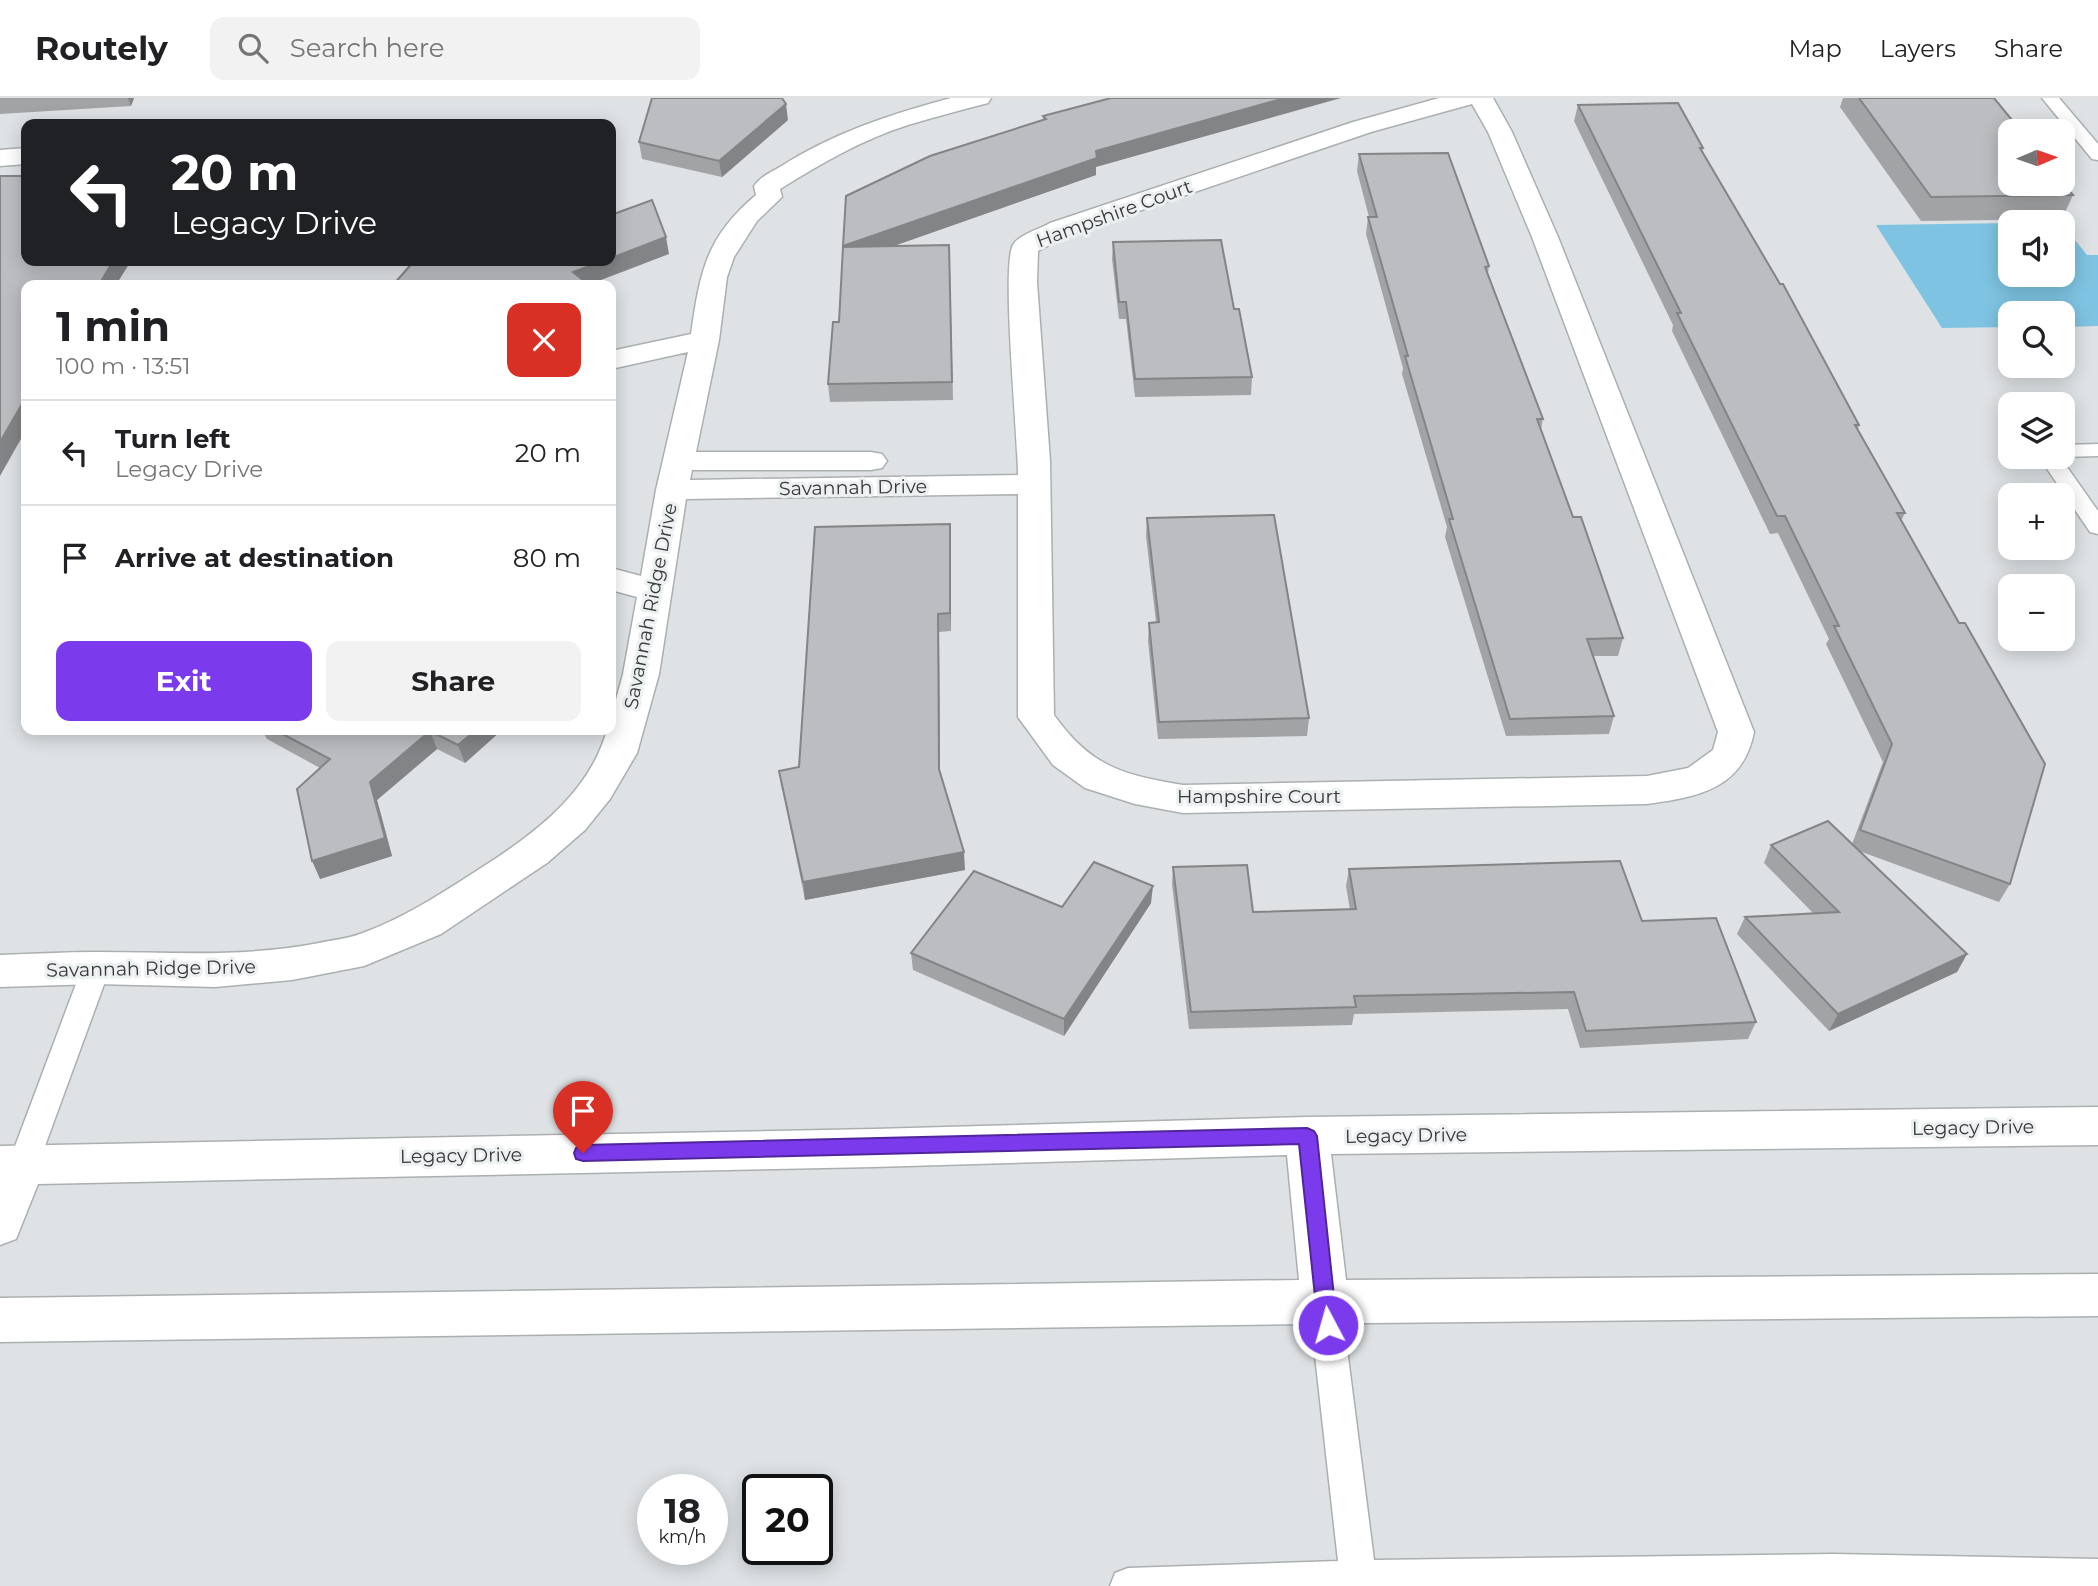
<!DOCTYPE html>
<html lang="en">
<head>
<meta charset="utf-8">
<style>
  body { margin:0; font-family:Montserrat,sans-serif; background:#f2f2f2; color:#202124; height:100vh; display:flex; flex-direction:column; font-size:26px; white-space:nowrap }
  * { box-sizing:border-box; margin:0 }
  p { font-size:23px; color:#757577 }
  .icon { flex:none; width:38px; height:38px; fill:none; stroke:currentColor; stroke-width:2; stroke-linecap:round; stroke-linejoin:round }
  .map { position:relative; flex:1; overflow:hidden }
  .sheet { position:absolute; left:21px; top:182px; width:595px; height:455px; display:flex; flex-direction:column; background:#fff; border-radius:14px; box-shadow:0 4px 18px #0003 }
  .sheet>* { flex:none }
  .top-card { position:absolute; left:21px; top:21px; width:595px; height:147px; border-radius:14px; box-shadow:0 4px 18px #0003; background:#202124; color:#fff; overflow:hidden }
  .needle { width:46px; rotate:88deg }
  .controls { position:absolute; left:1998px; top:21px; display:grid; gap:14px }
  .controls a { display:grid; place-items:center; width:77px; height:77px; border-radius:14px; background:#fff; box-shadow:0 4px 18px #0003; font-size:35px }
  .speed { position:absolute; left:637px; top:1376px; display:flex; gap:14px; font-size:35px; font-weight:700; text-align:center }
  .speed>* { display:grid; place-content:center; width:91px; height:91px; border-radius:50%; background:#fff; box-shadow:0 4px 18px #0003; line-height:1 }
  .speed small { font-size:18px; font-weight:400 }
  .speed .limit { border:4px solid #111; border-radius:10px; background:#fff; color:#111 }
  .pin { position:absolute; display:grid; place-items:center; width:60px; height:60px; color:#fff; margin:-72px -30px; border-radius:50% 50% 50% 0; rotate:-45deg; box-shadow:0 0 7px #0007 }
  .pin .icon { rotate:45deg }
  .me { position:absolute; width:77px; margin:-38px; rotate:354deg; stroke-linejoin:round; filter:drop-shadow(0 0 5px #0008) }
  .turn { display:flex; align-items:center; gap:24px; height:147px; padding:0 35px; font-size:32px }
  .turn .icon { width:91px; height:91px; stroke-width:2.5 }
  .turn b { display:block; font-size:49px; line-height:60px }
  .round { display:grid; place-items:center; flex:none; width:74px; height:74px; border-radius:14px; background:#f2f2f2 }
  .summary { display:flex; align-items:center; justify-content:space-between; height:119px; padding:0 35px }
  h1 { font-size:42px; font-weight:700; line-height:52px }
  .cta { display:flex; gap:14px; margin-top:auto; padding:14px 35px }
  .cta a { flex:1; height:80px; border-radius:14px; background:#7c3aed; color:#fff; font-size:28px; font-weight:700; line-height:80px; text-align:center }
  .cta a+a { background:#f2f2f2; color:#202124 }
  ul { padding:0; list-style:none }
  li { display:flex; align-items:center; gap:21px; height:105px; padding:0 35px; border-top:2px solid #e0e0e0 }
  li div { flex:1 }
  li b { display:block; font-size:26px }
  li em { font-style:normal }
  header { display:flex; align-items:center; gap:42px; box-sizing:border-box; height:98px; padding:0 35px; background:#fff; border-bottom:2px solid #e0e0e0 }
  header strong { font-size:33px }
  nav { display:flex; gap:38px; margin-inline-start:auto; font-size:24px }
  .search { width:490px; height:63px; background:#f2f2f2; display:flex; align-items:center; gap:18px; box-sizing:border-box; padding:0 24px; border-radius:14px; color:#757577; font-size:26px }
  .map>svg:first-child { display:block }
</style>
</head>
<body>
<header>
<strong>Routely</strong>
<div class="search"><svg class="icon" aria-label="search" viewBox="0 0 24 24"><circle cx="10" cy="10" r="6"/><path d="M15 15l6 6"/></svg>Search here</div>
<nav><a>Map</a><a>Layers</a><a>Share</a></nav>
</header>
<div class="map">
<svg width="2098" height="1488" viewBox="0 0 2098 1488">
  <rect width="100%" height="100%" fill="#dee2e4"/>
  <path fill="#7ec4e2" d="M2011 125V177H2063V127L2087 157H2098V228L2063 229V215H2011V229L1942 230 1876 127Z"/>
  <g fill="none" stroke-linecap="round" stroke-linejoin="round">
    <g stroke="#abafb0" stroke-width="3">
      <g id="lane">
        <path d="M2042 0H2059L2098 46V62L2092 61Z"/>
        <path d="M2098 346V358L2063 359H2061H2063V347Z"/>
        <path d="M2039 359H2060L2098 413V436L2090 434Z"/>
        <path d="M96 859 106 862 110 870 38 1067 34 1076 23 1080 12 1076 8 1067 82 870 86 862Z"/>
        <path d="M1325 1189 1336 1194 1341 1204 1374 1462 1833 1456 2098 1461V1488H1110L1115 1475 1128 1470 1338 1463 1309 1204 1314 1194Z"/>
      </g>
    </g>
    <g stroke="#abafb0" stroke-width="3">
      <g id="street">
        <path d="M951 0H991L988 5C961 12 934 19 908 27 863 41 820 66 780 91L782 99 757 123 734 159 727 179 719 242 696 354H871L882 356 887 363 882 370 871 372H692L690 382 1018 377C1018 339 1001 168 1013 147 1018 137 1040 131 1050 125L1353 24 1439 0H1493L1512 34 1558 139 1754 634C1743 691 1698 699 1647 706L1183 715 1135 706 1085 690 1053 667 1018 619V396L686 401 659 576 637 655 610 701 585 732 547 765 441 836 364 868 292 882 215 889 96 886 0 889V857C32 856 64 854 96 854 173 854 241 860 319 845 332 842 347 841 360 836 410 818 451 789 495 761 543 729 591 690 607 632H611V620L623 576 637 499 611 492V470L641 478 656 392 688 254 611 271V253L691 236C700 174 706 139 756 97L754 88C760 79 771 74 780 69 833 35 891 16 951 0ZM1472 6 1488 34 1532 139 1718 634 1713 652 1688 670 1647 678 1183 687C1123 677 1091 669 1054 617L1050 363 1037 184 1038 153 1068 137 1371 34Z"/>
        <path d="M26 50V66L0 68V52Z"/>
      </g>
    </g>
    <g stroke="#abafb0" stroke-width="3">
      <path id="secondary" d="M2098 1009V1047L1331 1056 1346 1182 2098 1176V1218L1372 1225 0 1244V1200L1299 1182 1287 1057 874 1069 38 1086 16 1141 0 1147V1048L874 1031 1307 1019Z"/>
    </g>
    <use href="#lane" fill="#fff" fill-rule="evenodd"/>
    <use href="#street" fill="#fff" fill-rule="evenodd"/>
    <use href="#secondary" fill="#fff" fill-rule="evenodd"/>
  </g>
  <g fill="#a1a3a5">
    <path d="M0 0H134L131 8 0 16Z"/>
    <path d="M1843 0H1994L2073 97 2062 121 1921 123 1840 9Z"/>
    <path d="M1578 7 1703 50 1702 54 1859 327 1858 332 1905 415 1901 423 2010 786 1999 804 1859 753 1967 856 1957 874 1829 933 1737 836 1745 819 1814 816 1764 765 1771 747 1852 746 1883 664 1826 546 1829 541 1778 435 1770 436 1672 233 1673 227 1574 23Z"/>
    <path d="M1043 18 1096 69V77L894 148 950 164 953 302 830 304 828 286 839 224 846 98 1043 22Z"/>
    <path d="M788 22 722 79 642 61 639 44Z"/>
    <path d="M1359 56 1489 168 1488 175 1543 321 1541 331 1573 419 1623 540 1618 558H1594L1614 618 1609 636 1506 638 1445 439 1447 429 1402 276 1403 270 1366 136 1368 119H1369L1357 73Z"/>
    <path d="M1113 144 1234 211 1252 279 1251 297 1135 299 1126 221H1119L1112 161Z"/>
    <path d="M1147 420 1309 620 1307 638 1158 641 1148 543 1149 525 1156 524 1146 438Z"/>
    <path d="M950 426 951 533 939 534 940 674 965 772 805 802 779 673 799 669Z"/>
    <path d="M262 632H502L465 665 437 651 377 702 392 758 320 781V670L267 641Z"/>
    <path d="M1173 769 1253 814 1350 812 1346 788 1349 771 1642 823 1756 924 1748 941 1580 950 1568 911 1354 916 1352 927 1189 931 1172 786Z"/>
    <path d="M1151 805 1064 938 913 872 911 855 1062 809Z"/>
  </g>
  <g fill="#838486">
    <path d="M128 0H134L131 8Z"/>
    <path d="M1285 0H1341L1096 69V77L845 165 843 148 1096 53Z"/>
    <path d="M786 6 788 22 722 79 719 63Z"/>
    <path d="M666 139 669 156 588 187 573 174 603 163H611V160Z"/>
    <path d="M113 163H131L116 187H99Z"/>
    <path d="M26 299V332L0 378V344Z"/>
    <path d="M950 426 951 443V533L950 515Z"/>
    <path d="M938 516 939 534 940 689 939 671Z"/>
    <path d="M476 632H502L465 665 458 647Z"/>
    <path d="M430 633 437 651 377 702 392 758 320 781 312 763 370 684Z"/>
    <path d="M964 754 965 772 805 802 803 784Z"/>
    <path d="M1153 788 1151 805 1064 938V921Z"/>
    <path d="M1967 856 1957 874 1829 933 1838 916Z"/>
  </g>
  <g fill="#bbbdc0" stroke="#838486" stroke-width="2">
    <path d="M652 0H782L786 6 719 63 639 44Z"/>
    <path d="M1111 0H1285L1096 53 1097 60 843 148 846 98 930 58 1046 21 1043 18Z"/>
    <path d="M1859 0H1994L2021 33H2011V86L2063 85 2073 97 1931 99Z"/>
    <path d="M1678 5 1703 50H1700L1780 186H1783L1859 327H1855L1905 415H1897L1959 525H1965L2045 666 2010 786 1860 732 1892 646 1834 528H1839L1785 418H1777L1677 215H1681L1578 7Z"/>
    <path d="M1448 55 1489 168 1485 169 1543 321H1537L1573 419H1581L1623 540 1587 541 1614 618 1510 621 1449 421H1453L1405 258H1408L1368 119H1377L1359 56Z"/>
    <path d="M0 78H26V163H113L99 187H26V299L0 344Z"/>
    <path d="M652 102 666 139 611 160V117Z"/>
    <path d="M1221 142 1234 211H1239L1252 279 1135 281 1126 204H1119L1113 144Z"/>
    <path d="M949 147 952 284 828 286 833 224H839L843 149Z"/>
    <path d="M414 163H603L573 174 589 187H393Z"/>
    <path d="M1274 417 1309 620 1159 624 1149 525 1159 524 1147 420Z"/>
    <path d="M950 426V515L938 516 939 671 964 754 803 784 779 673 799 669 815 429Z"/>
    <path d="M275 632H476L458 647 430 633 370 684 385 740 312 763 297 691 330 661Z"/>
    <path d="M1828 723 1967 856 1838 916 1745 819 1839 814 1771 747Z"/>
    <path d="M1620 763 1642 823 1716 820 1756 924 1586 933 1574 894 1354 898 1356 909 1191 914 1173 769 1247 767 1253 814 1356 811 1349 771Z"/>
    <path d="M1094 764 1153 788 1064 921 911 855 974 773 1062 809Z"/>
  </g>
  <path fill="#7c3aed" stroke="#51269a" stroke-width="2" d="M1307 1030 1314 1033 1317 1038 1337 1227 1335 1233 1328 1236 1321 1233 1318 1227 1299 1046 583 1063 576 1061 574 1055 576 1050 583 1047Z"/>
  <g text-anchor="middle" stroke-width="6" stroke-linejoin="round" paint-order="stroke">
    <g font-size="19" fill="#373839" stroke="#ecf0f1">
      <text transform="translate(1114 115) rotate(-20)" y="7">Hampshire Court</text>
      <text transform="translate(853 389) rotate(-1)" y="7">Savannah Drive</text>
      <text transform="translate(650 508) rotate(-79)" y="7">Savannah Ridge Drive</text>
      <text x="1259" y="705">Hampshire Court</text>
      <text transform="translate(151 870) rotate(-1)" y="7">Savannah Ridge Drive</text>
      <text transform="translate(1973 1029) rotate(-1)" y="7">Legacy Drive</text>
      <text transform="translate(1406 1037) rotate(-1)" y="7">Legacy Drive</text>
      <text transform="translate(461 1057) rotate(-1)" y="7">Legacy Drive</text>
    </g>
  </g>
</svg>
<div class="controls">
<a><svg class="needle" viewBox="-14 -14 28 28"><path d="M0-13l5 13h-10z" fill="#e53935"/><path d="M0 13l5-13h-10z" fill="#757577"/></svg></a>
<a><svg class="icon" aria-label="sound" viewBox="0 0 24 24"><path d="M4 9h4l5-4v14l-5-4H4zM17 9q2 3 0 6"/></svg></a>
<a><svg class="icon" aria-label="search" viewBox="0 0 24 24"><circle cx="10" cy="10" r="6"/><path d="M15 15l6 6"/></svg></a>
<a><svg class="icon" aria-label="layers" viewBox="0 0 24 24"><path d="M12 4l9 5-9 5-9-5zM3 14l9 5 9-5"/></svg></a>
<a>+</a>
<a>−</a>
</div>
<div class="speed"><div>18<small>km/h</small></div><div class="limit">20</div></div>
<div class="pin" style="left:583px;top:1055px;background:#d93025"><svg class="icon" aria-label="arrive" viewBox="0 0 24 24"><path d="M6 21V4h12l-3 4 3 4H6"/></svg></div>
<svg class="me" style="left:1328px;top:1227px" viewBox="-20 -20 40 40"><circle r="17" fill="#7c3aed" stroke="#fff" stroke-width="3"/><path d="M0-11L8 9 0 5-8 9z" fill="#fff"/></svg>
<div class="top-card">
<div class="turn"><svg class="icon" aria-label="left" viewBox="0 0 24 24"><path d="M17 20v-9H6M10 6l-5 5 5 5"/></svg><div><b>20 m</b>Legacy Drive</div></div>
</div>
<section class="sheet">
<div class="summary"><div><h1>1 min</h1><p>100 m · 13:51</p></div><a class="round" style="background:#d93025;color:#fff"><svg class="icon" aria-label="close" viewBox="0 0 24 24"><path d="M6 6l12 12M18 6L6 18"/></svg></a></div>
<ul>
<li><svg class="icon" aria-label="left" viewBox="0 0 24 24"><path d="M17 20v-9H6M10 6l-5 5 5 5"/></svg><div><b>Turn left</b><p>Legacy Drive</p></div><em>20 m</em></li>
<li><svg class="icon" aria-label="arrive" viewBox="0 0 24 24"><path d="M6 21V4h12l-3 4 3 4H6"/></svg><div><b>Arrive at destination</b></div><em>80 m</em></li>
</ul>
<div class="cta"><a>Exit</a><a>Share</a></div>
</section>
</div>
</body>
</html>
